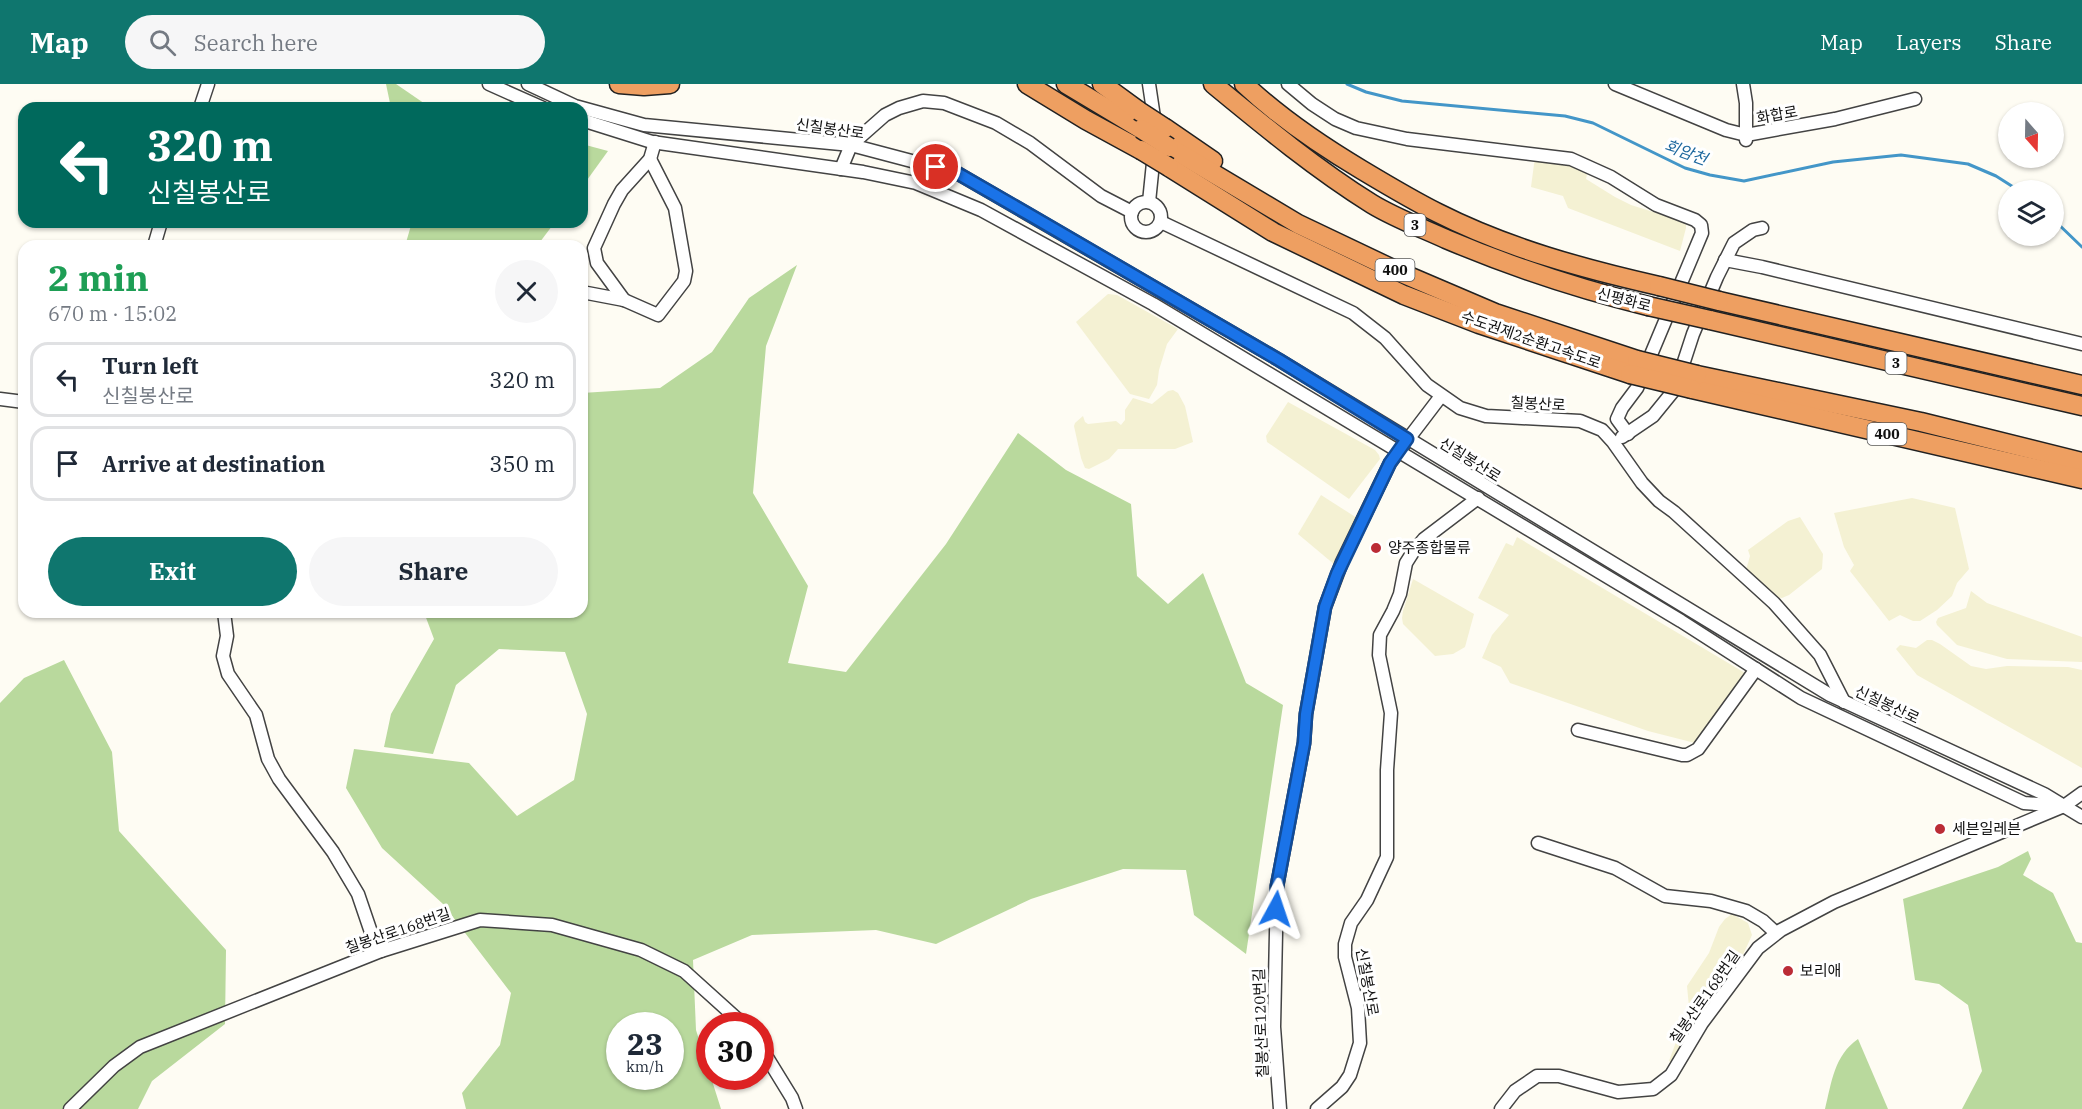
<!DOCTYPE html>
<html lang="en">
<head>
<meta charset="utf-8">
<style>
  body { margin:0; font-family:"IBM Plex Serif","Noto Sans KR",serif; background:#f6f6f7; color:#1f2937; height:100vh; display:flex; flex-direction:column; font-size:22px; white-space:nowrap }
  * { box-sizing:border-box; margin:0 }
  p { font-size:20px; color:#747a83 }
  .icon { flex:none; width:33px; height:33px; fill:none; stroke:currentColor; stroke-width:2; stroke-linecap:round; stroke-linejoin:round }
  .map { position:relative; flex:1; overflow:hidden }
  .sheet { position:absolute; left:18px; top:156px; width:570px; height:378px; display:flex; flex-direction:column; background:#fff; border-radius:18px; box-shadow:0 2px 4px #0004 }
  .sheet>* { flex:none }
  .banner { position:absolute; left:18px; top:18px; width:570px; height:126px; border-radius:18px; box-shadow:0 2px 4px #0004; background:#00695c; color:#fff; overflow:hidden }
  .needle { width:39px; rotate:160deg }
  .buttons { position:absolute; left:1998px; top:18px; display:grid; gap:12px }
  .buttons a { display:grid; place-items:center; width:66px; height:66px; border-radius:50%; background:#fff; box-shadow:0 2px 4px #0004; font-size:30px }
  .speed { position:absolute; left:606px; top:928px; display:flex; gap:12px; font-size:30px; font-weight:700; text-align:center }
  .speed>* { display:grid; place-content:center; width:78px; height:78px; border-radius:50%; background:#fff; box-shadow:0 2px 4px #0004; line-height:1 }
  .speed small { font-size:15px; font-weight:400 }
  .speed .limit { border:9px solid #d22; background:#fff; color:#111 }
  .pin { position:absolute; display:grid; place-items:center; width:51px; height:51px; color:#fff; margin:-26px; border:3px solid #fff; border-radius:50%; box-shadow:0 2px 6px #0007 }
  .me { position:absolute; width:66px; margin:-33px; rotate:5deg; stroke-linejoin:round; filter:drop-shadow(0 0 4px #0008) }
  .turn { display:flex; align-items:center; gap:21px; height:126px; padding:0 30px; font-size:27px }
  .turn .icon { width:78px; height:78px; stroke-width:2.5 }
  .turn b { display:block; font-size:42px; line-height:51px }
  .round { display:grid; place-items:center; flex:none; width:63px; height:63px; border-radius:32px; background:#f6f6f7 }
  .overview { display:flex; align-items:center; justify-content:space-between; height:102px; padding:0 30px }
  h1 { font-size:36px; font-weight:700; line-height:45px; color:#1e9e55 }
  .button { display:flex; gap:12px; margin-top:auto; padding:12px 30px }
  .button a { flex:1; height:69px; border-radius:36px; background:#0f766e; color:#fff; font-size:24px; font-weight:700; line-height:69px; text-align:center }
  .button a+a { background:#f6f6f7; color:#1f2937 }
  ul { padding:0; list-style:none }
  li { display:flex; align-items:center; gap:18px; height:75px; margin:0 12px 9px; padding:0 18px; border:3px solid #e0e1e3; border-radius:18px }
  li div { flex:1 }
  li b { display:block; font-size:22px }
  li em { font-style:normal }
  header { display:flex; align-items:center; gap:36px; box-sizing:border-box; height:84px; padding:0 30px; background:#0f766e; color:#fff }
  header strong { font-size:28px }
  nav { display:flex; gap:33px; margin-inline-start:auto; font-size:21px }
  .search { width:420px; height:54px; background:#f6f6f7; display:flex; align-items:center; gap:15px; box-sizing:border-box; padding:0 21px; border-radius:33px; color:#747a83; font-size:22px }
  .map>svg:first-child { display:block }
</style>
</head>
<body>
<header>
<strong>Map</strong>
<div class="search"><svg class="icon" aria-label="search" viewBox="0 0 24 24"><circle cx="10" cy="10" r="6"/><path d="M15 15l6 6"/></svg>Search here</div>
<nav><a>Map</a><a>Layers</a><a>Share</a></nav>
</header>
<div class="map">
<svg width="2082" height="1025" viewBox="0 0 2082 1025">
  <rect width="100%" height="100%" fill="#fefcf3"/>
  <g fill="#f4f1d3">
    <path d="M1535 73 1568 79 1588 86 1586 95 1615 113 1631 121 1682 137 1686 141V144L1680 167 1568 124 1563 112 1531 103Z"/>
    <path d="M1108 210 1117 211 1178 245 1167 260 1159 286 1157 301 1149 315 1130 310 1076 238Z"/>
    <path d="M1173 306 1178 309 1185 322 1193 358 1175 365H1118L1109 375 1089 385 1085 384 1081 374 1074 342 1075 339 1083 332 1085 338 1088 340 1116 337 1121 341 1125 336V326L1133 314 1152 320 1168 307Z"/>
    <path d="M1288 318 1375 366 1379 371 1380 375 1349 415 1267 358 1266 352Z"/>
    <path d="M1321 411 1357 434 1335 481 1298 450Z"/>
    <path d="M1912 414 1955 424 1969 485 1957 499 1952 512 1937 526 1920 537H1913L1900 531 1889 537 1850 487 1854 481 1844 463 1834 429Z"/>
    <path d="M1800 433 1823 470 1822 485 1789 511 1782 514 1776 513 1746 486 1750 472 1748 466 1788 437Z"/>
    <path d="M1517 453 1745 589 1695 659 1648 647 1510 599 1501 583 1482 574 1492 551 1509 531 1478 514 1506 459 1513 462Z"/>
    <path d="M1413 495 1474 530 1465 563 1453 570 1435 572 1403 540 1402 534 1403 527Z"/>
    <path d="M1971 507 1987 519 2082 553V578L2007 575 1957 561 1937 541 1936 538 1938 534 1966 524Z"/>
    <path d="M1927 556H1932L1940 560 1971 582 1986 585 2007 582 2068 583 2082 586V684L1917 591 1896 565 1900 561 1916 564Z"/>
    <path d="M1732 830 1748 839 1752 851 1742 873 1704 926 1672 979 1669 977 1689 923 1687 902 1709 869 1719 843 1725 835Z"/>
  </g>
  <g fill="#b9d99d" fill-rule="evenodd">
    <path d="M386 0H396L431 24H391Z"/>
    <path d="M582 60 608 67 582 103Z"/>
    <path d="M412 138H555L537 162H405Z"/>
    <path d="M797 181 766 262 753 409 808 502 788 579 846 588 946 460 1018 349 1066 386 1131 420 1137 492 1168 520 1203 489 1246 599 1283 621 1246 870 1194 831 1186 786 1123 785 1031 815 936 860 876 846 752 851 693 876 696 946 721 1025H466L462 1009 500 961 511 909 443 820 382 764 346 704 354 665 469 679 517 732 574 696 587 630 565 568 499 565 456 601 433 670 384 663 391 630 434 555 425 531 420 528H582V309L660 304 712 268 749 214ZM620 942H670V993H620Z"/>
    <path d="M64 576 112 668 119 747 226 866 225 940 152 997 138 1025H0V619L24 594Z"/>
    <path d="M2028 767 2031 775 2023 791 2053 809 2076 858 2082 859V1025H1962L1982 987 1968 921 1939 900 1915 896 1903 815 1998 783Z"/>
    <path d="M1858 955 1888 1025H1825C1832 997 1834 972 1858 955Z"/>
  </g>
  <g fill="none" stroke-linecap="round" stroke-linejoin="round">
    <g stroke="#4396c8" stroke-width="3">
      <path d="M1347 0 1366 8 1402 17 1565 32 1593 39 1685 84 1710 91 1744 97 1833 78 1901 71 1968 80 1996 92 2018 106"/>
      <path d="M2054 136 2082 163"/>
    </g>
    <g stroke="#434343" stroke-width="15">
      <g id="minor">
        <path d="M489 0 543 24"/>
        <path d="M528 0 575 22 644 41 851 61 957 89 1279 276 1830 611 2044 710 2082 733"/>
        <path d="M1149 0 1155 40"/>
        <path d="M1288 0 1312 20 1335 35 1356 44 1407 55 1571 75 1611 93 1656 121 1695 136 1701 141 1702 149 1637 304 1622 324 1617 335 1628 350"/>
        <path d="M1615 0 1726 46 1746 51 1835 35 1915 15"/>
        <path d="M1743 0 1746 19V56"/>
        <path d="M200 24 208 0"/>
        <path d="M582 36 652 58 863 88 916 99 981 126 1153 220 1681 537 1801 614 2024 719 2062 722"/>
        <path d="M841 85 851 61 885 31 899 24 923 17 944 19 996 39 1030 59 1101 112 1132 128"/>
        <circle cx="1146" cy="133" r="15"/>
        <path d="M1149 118 1154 69"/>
        <path d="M1161 138 1353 229 1385 254 1427 301 1460 324 1486 332 1580 337 1602 346 1613 358 1642 399 1659 417 1674 428 1774 519 1820 571 1844 618"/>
        <path d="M154 162 161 138"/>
        <path d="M1725 176 1762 183 2082 260"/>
        <path d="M582 208 624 216 658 231 684 197 686 187 675 124 650 75"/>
        <path d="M624 216 597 179 594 164 614 120 622 106 650 75 655 58"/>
        <path d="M0 315 24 318"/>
        <path d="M1622 353 1653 332 1675 305 1693 250 1717 193 1734 159 1753 146 1762 144"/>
        <path d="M224 528 227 552 223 572 228 590 256 631 268 675 279 695 333 768 358 810 373 854 381 867"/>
        <path d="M1578 646 1682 671H1687L1698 665 1756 585"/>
        <path d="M1538 759 1615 784 1665 812 1711 817 1746 827 1763 837 1776 849"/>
        <path d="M760 962 792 1014 796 1025"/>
        <path d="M70 1025 114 982 140 963 381 867 480 836 552 841 641 866 684 887 745 942"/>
        <path d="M1280 1025 1274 943 1277 802 1304 659 1306 630 1325 523 1342 478 1390 379 1441 312"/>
        <path d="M1317 1025 1342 1003 1350 991 1360 959 1358 924 1345 873V860L1351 839 1367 816 1387 773V686L1391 629 1379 571 1380 551 1393 527 1400 510 1406 479 1413 468 1424 455 1478 414"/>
        <path d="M1501 1025 1515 1007 1537 992H1559L1618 1008 1653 1005 1671 991 1702 939 1758 864 1781 846 1834 818 2064 722 2082 709"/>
      </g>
    </g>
    <g stroke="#212121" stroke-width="21">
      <g id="highway">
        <path d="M619 0 644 2 670 0"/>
        <path d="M1027 0 1086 36 1141 66"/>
        <path d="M1066 0 1141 45"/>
        <path d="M1102 0 1139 27"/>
        <path d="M1213 0C1264 42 1316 85 1372 120 1395 134 1422 144 1446 155 1512 183 1579 205 1648 222"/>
        <path d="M1244 0C1280 34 1320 61 1362 86 1387 101 1412 116 1438 129 1507 164 1584 185 1659 202"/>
        <path d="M1165 44 1213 77"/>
        <path d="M1169 63 1298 140 1399 188 1495 229 1637 276"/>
        <path d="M1169 83 1273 148 1404 211 1479 240 1630 290"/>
        <path d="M1719 217 2082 301"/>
        <path d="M1710 236 2082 322"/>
        <path d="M1697 291 1921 338 2082 378"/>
        <path d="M1692 305 2082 395"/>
      </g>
    </g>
    <use href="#minor" stroke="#fff" stroke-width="12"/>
    <use href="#highway" stroke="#ee9f61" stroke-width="18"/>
    <g stroke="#212121" stroke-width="21" stroke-linecap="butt">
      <g id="highway-bridge">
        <path d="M1139 27 1165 44"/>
        <path d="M1141 45 1169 63"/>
        <path d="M1141 66 1169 83"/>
        <path d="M1659 202 1719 217"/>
        <path d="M1648 222 1710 236"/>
        <path d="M1637 276 1697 291"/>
        <path d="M1630 290 1692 305"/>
      </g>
    </g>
    <use href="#highway-bridge" stroke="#ee9f61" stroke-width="18"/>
  </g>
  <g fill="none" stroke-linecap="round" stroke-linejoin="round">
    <g stroke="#114b97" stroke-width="15">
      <path id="route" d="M936 83 957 89 1030 131 1279 276 1407 355 1390 379 1337 490 1325 523 1306 630 1304 659 1277 802 1276 825"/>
    </g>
    <use href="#route" stroke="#1a73e8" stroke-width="10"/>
  </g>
  <g fill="#bb2c36" stroke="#fff" stroke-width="2">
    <circle cx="1376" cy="464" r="6"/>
    <circle cx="1940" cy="745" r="6"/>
    <circle cx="1788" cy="887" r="6"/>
  </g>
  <g text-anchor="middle" stroke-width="6" stroke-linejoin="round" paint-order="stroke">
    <g fill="#fff" stroke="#585858" stroke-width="1.5">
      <rect x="1404.5" y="130" width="21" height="22" rx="4.5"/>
      <rect x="1375.5" y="175" width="39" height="22" rx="4.5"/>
      <rect x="1885.5" y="268" width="21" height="22" rx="4.5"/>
      <rect x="1867.5" y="339" width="39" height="22" rx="4.5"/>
    </g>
    <g font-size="14" font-weight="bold" fill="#101010">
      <text x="1415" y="146">3</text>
      <text x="1395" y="191">400</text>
      <text x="1896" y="284">3</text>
      <text x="1887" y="355">400</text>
    </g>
    <g font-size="15" fill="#101010" stroke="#fff">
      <text transform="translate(1777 31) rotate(-10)" y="5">화합로</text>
      <text transform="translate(830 45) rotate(8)" y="5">신칠봉산로</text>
      <text transform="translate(1624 216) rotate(14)" y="5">신평화로</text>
      <text transform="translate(1531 256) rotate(19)" y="5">수도권제2순환고속도로</text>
      <text transform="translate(1538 320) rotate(3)" y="5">칠봉산로</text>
      <text transform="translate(1470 376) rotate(32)" y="5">신칠봉산로</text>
      <text transform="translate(1887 621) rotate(25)" y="5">신칠봉산로</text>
      <text transform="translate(398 847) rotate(-19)" y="5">칠봉산로168번길</text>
      <text transform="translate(1367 898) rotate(80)" y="5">신칠봉산로</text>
      <text transform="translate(1705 913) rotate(-55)" y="5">칠봉산로168번길</text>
      <text transform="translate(1261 939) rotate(-92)" y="5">칠봉산로120번길</text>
    </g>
    <g font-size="15" fill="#101010" stroke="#fff" text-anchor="start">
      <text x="1388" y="469">양주종합물류</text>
      <text x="1952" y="750">세븐일레븐</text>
      <text x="1800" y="892">보리애</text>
    </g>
    <g font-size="16" font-style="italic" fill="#1d689e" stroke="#fff">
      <text transform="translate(1686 68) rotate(20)" y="6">회암천</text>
    </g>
  </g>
</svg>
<div class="buttons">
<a><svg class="needle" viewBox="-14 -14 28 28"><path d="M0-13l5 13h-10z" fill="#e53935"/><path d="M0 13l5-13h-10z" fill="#747a83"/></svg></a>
<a><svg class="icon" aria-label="layers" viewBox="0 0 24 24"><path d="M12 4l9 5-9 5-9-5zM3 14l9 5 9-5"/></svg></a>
</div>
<div class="speed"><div>23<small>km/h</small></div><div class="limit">30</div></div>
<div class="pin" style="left:936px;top:83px;background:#d93025"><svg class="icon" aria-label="arrive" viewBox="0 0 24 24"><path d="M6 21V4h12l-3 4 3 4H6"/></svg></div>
<svg class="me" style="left:1276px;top:825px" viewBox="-20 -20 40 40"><path d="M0-17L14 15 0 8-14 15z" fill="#1a73e8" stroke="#fff" stroke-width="4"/></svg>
<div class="banner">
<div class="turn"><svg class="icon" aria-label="left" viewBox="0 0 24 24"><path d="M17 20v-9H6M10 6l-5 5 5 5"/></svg><div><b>320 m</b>신칠봉산로</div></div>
</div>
<section class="sheet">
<div class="overview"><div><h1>2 min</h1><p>670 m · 15:02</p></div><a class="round"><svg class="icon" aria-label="close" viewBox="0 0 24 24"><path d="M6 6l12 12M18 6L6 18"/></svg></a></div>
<ul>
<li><svg class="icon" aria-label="left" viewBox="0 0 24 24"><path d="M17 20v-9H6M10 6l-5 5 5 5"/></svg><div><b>Turn left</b><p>신칠봉산로</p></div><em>320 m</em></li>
<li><svg class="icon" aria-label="arrive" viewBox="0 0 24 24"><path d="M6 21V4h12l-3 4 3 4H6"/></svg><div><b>Arrive at destination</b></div><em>350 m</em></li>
</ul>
<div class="button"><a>Exit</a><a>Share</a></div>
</section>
</div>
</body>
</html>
